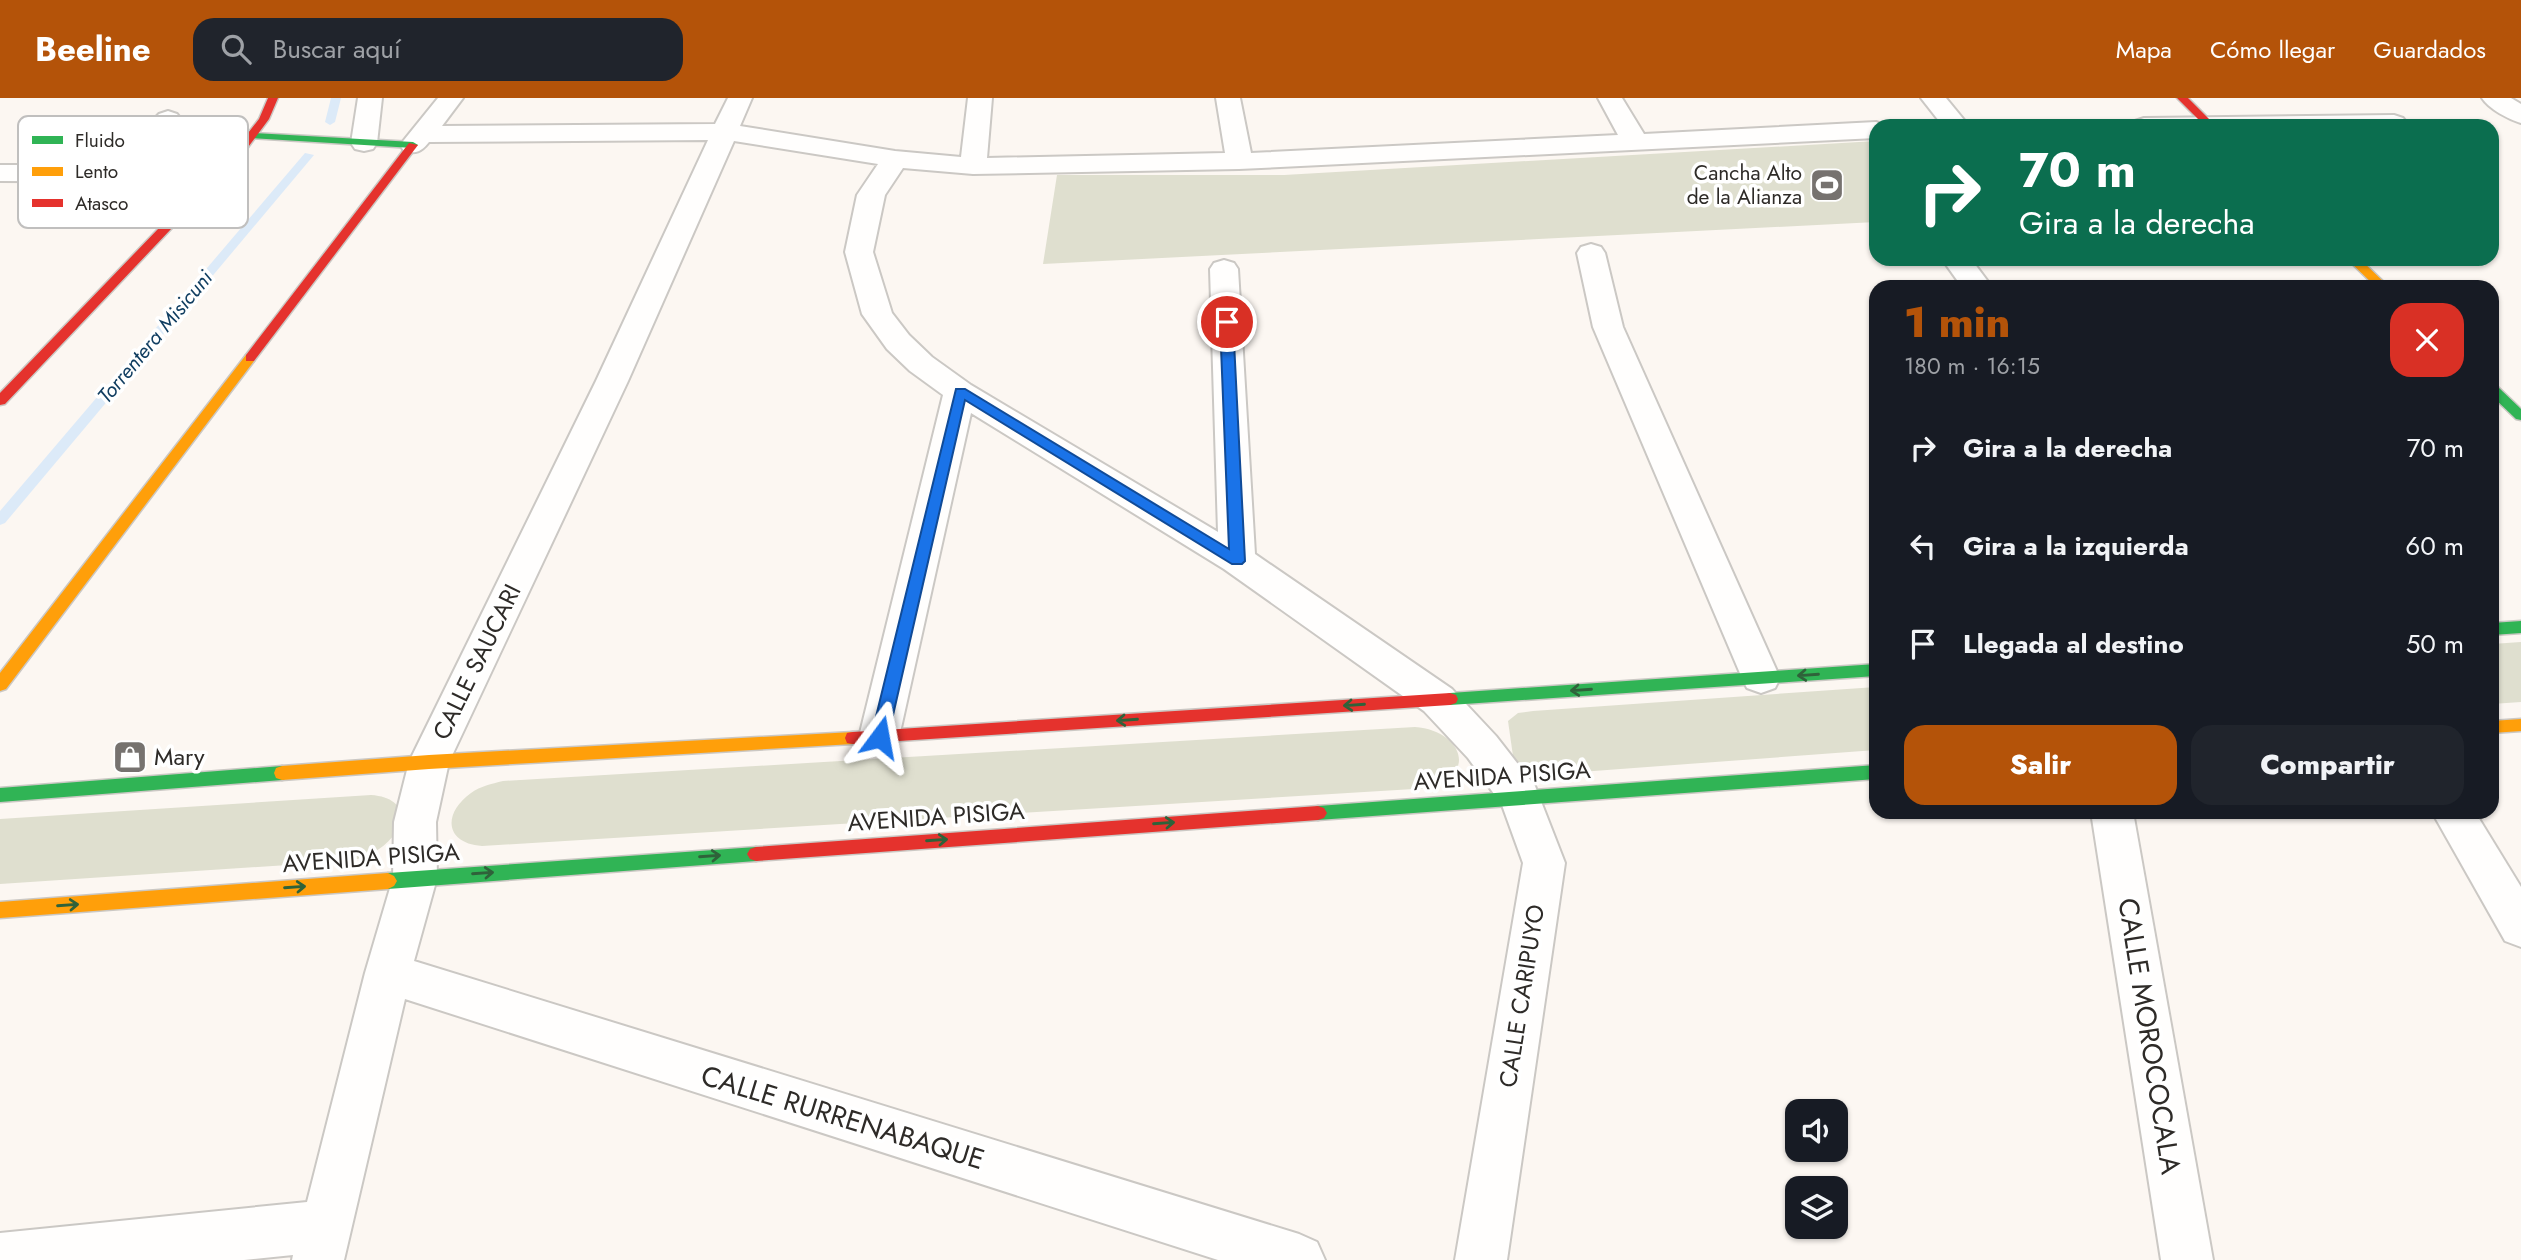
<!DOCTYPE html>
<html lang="es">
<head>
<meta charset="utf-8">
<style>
  body { margin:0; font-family:Jost,sans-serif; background:#20242c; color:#f1f3f6; height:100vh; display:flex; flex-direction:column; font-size:26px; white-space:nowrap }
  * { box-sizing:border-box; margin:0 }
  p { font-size:23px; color:#9ea1a6 }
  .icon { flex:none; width:38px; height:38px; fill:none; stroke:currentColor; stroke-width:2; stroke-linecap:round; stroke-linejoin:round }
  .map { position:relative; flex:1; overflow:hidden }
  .side { position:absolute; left:1869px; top:182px; width:630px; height:539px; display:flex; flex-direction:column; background:#171b24; border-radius:21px; box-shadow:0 2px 5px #0004 }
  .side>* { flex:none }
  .top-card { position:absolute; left:1869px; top:21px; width:630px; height:147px; border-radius:21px; box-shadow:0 2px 5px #0004; background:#0b6e4f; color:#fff; overflow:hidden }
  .buttons { position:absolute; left:1785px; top:1001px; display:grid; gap:14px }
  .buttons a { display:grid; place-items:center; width:63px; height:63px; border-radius:14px; background:#171b24; box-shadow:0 2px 5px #0004; font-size:35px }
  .pin { position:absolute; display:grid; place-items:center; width:60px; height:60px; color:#fff; margin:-30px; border:4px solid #fff; border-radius:50%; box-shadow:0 2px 7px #0007 }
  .me { position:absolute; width:77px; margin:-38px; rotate:13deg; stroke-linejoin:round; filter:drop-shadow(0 0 5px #0008) }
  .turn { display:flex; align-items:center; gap:24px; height:147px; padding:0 35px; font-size:32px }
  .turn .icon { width:91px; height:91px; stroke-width:2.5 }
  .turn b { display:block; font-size:49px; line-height:60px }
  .round { display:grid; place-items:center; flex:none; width:74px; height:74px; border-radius:21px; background:#20242c }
  .head { display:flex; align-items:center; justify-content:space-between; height:119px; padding:0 35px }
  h1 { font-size:42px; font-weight:800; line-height:52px; color:#b45309 }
  .cta { display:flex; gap:14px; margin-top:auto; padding:14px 35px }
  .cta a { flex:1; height:80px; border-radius:21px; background:#b45309; color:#fff; font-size:28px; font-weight:800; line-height:80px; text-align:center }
  .cta a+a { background:#20242c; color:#f1f3f6 }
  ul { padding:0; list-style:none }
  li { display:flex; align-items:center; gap:21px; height:98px; padding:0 35px }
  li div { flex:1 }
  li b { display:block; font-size:26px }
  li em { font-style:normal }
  header { display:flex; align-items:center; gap:42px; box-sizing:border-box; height:98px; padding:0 35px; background:#b45309; color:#fff }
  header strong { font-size:33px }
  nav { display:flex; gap:38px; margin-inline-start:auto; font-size:24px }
  .search { width:490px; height:63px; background:#20242c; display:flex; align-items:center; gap:18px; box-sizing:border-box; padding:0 24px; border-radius:21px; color:#9ea1a6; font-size:26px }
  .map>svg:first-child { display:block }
</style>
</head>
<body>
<header>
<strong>Beeline</strong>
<div class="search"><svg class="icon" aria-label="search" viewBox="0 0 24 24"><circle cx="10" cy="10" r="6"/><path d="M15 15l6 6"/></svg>Buscar aquí</div>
<nav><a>Mapa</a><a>Cómo llegar</a><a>Guardados</a></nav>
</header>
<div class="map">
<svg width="2521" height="1162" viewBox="0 0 2521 1162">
  <rect width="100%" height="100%" fill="#fcf7f2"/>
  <g fill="#dfdfcf">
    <path d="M1876 43V124L1043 166 1057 77H1284Z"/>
    <path d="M2521 544V604L2492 606V546Z"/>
    <path d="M1876 589V652L1540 677 1519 670 1513 658 1508 623 1518 615 1533 613Z"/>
    <path d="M1415 629C1459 632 1480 674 1430 690L482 748C444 745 443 715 471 695 481 688 491 686 503 683Z"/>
    <path d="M371 697C412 700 407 732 379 751 369 758 359 761 348 763L0 786V721Z"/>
  </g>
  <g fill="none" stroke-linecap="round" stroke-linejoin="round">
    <g fill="#dceaf8" fill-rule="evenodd">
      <path d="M331 0H341L335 24 330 27 325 24Z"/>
      <path d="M305 55 314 57 5 425 0 427V413Z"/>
    </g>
    <g stroke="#cbc8c4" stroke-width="4">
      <g id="street">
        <path d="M358 0H382L377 45 373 51 364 53 355 51 351 45Z"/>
        <path d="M438 0H463L442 28 715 26 728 0H752L740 28 895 53 961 59 968 0H992L987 60 1225 55 1216 0H1240L1251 55 1618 37 1598 0H1622L1644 36 1876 24 1885 27 1876 28V40L1239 71 973 76 903 70 885 97 873 154 892 215 909 237 932 259 971 287 1218 434 1210 171 1214 165 1224 162 1234 165 1238 171 1255 456 1452 591 1496 638 1535 688 1565 765 1507 1162H1455L1523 765 1502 707 1468 660 1424 613 1224 471 971 315 899 639 893 650 879 655 865 650 859 639 943 297 910 273 887 251 862 216 845 154 857 97 878 66 734 43 628 283 449 664 436 724 437 780 414 863 1299 1136 1317 1144 1325 1162H1218L405 901 344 1162H292L293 1157 244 1162H0V1135L307 1104 365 875 393 780 394 724 409 664 596 283 708 42 429 44C421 54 416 56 404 53L400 47Z"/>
        <path d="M1921 0H1946L1969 28H1943Z"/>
        <path d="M2482 0H2511L2521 6V25C2508 21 2489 11 2482 0Z"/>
        <path d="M168 13 177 16 181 21 139 68H218L227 70 231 76 227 82 218 84 0 83V67H109L159 16Z"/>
        <path d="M2394 17 2403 20 2407 25 2405 28H2131L2135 23 2144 20Z"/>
        <path d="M1591 146 1601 149 1605 155 1623 229 1780 580 1775 590 1761 595 1747 590 1742 580 1593 229 1577 155 1581 149Z"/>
        <path d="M1942 161H1971L1992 189H1962Z"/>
        <path d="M2091 714H2133L2213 1162H2161Z"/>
        <path d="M2432 714H2475L2521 789V849L2505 843Z"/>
      </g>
    </g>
    <g stroke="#cbc8c4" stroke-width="3">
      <g id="fast">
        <path d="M252 35 413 44 418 47 413 50 248 40 247 38Z"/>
        <path d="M2492 287 2497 288 2521 311V322L2516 321 2492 298Z"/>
        <path d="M2521 523V535L2492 537V525Z"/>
        <path d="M1876 566V578L1450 607 1444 605 1442 601 1444 597 1450 595Z"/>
        <path d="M1876 667V681L1318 722 1312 720 1309 715 1312 710 1318 708Z"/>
        <path d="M282 668 288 670 290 675 288 680 282 682 0 704V690Z"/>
        <path d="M756 749 762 751 765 756 762 761 756 763 388 791 382 788 379 783 382 778 388 775Z"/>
      </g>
    </g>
    <g stroke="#cbc8c4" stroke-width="3">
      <g id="slow">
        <path d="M2347 161H2360L2389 189H2376Z"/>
        <path d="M250 256 254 257V263L6 591 0 593V575L246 257Z"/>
        <path d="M2521 621V633L2492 635V623Z"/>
        <path d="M853 634 859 635 861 640 859 645 853 646 429 671 282 682 276 680 274 675 276 670 282 668 429 657Z"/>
        <path d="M388 775 394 778 397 783 394 788 388 791 0 820V804Z"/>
      </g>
    </g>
    <g stroke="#cbc8c4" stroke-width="3">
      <g id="jam">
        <path d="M268 0H278L269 21 246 52 5 306 0 307V295L238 48 259 21Z"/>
        <path d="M2177 0H2188L2216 28H2205Z"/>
        <path d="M409 45 418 47 254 263H246V257Z"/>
        <path d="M1450 595 1456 597 1458 601 1456 605 1450 607 853 646 847 645 845 640 847 635 853 634Z"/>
        <path d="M1318 708 1324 710 1327 715 1324 720 1318 722 756 763 750 761 747 756 750 751 756 749Z"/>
      </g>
    </g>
    <use href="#street" fill="#fffefd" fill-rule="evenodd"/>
    <use href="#fast" fill="#30b455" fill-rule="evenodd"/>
    <use href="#slow" fill="#ff9f0a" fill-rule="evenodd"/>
    <use href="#jam" fill="#e5322d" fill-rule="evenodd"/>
  </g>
  <defs><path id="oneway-shaft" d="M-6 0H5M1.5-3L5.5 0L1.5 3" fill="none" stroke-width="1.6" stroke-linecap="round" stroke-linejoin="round" transform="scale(1.75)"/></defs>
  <g stroke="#2f623a">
    <use href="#oneway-shaft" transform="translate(1808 577) rotate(176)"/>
    <use href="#oneway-shaft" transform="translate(1581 592) rotate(176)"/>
    <use href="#oneway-shaft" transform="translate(1354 607) rotate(176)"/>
    <use href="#oneway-shaft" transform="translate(1127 622) rotate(176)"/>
    <use href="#oneway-shaft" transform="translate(1164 725) rotate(-4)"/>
    <use href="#oneway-shaft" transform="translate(937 742) rotate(-4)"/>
    <use href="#oneway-shaft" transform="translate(710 758) rotate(-4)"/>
    <use href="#oneway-shaft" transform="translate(483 775) rotate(-4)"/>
    <use href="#oneway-shaft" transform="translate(295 789) rotate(-4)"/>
    <use href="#oneway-shaft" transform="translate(68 807) rotate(-4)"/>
  </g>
  <path fill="#1a73e8" stroke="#114b97" stroke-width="2" d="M1227 220 1233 224 1245 463 1242 466H1232L965 302 888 639 885 644H874L871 639 956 291H965L1229 451 1220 224Z"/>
  <defs>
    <g id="stadium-square" transform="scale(1.75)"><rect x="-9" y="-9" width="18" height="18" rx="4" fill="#76726f" stroke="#fff"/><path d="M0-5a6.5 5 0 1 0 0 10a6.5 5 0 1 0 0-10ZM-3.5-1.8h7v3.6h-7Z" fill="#fff"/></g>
    <g id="shop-square" transform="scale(1.75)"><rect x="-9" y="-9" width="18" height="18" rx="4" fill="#76726f" stroke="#fff"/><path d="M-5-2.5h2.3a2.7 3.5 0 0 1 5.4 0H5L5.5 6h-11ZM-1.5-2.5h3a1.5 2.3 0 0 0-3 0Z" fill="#fff"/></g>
  </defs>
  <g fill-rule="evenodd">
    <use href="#stadium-square" x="1827" y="87"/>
    <use href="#shop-square" x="130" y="659"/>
  </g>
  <g text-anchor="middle" stroke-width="7" stroke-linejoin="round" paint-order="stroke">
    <g font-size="21" fill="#2e2b28" stroke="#fff" text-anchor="end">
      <text x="1802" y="82">Cancha Alto<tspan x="1802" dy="24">de la Alianza</tspan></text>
    </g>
    <g font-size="21" font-style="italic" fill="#113e61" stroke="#fff">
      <text transform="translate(155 239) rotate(-50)" y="7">Torrentera Misicuni</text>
    </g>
    <g font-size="24" fill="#2e2b28" stroke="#fff">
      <text transform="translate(477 564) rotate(-64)" y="8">CALLE SAUCARI</text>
      <text transform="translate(1502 678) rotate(-4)" y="8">AVENIDA PISIGA</text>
      <text transform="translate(936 719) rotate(-4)" y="8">AVENIDA PISIGA</text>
      <text transform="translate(371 760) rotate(-4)" y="8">AVENIDA PISIGA</text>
      <text transform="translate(1522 898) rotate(-81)" y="8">CALLE CARIPUYO</text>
    </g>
    <g font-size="24" fill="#2e2b28" stroke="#fff" text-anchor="start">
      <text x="154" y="667">Mary</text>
    </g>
    <g font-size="28" fill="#2e2b28" stroke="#fff">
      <text transform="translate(2150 938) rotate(81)" y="10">CALLE MOROCOCALA</text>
      <text transform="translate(843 1019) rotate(17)" y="10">CALLE RURRENABAQUE</text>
    </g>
  </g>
  <rect x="18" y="18" width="230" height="112" rx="10" fill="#fff" stroke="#c0bfbe" stroke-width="2"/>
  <rect x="32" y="38" width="31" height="8" fill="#30b455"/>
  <rect x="32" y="69" width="31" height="9" fill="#ff9f0a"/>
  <rect x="32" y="101" width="31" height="8" fill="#e5322d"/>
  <g font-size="19" fill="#2e2b28">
    <text x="75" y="49">Fluido</text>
    <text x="75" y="80">Lento</text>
    <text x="75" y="112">Atasco</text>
  </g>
</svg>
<div class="buttons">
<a><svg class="icon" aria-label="sound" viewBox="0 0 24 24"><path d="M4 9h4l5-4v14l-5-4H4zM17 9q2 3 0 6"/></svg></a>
<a><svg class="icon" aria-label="layers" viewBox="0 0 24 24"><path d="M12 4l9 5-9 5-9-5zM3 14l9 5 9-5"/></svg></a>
</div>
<div class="pin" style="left:1227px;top:224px;background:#d93025"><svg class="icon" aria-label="arrive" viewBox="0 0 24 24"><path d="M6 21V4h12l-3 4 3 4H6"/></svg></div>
<svg class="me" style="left:880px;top:639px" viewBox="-20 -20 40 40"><path d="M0-17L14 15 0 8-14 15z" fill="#1a73e8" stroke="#fff" stroke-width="4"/></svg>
<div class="top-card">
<div class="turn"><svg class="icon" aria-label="right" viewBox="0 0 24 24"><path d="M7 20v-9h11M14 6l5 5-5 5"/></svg><div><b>70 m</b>Gira a la derecha</div></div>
</div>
<section class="side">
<div class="head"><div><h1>1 min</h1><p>180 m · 16:15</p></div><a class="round" style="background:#d93025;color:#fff"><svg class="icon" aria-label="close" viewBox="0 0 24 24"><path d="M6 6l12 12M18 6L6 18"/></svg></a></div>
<ul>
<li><svg class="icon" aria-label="right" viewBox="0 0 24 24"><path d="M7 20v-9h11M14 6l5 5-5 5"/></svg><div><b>Gira a la derecha</b></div><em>70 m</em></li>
<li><svg class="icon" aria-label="left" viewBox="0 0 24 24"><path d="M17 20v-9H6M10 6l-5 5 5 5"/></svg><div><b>Gira a la izquierda</b></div><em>60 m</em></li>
<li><svg class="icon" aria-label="arrive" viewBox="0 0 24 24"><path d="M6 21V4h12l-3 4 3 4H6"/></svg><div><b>Llegada al destino</b></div><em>50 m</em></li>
</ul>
<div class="cta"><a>Salir</a><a>Compartir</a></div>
</section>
</div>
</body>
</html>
